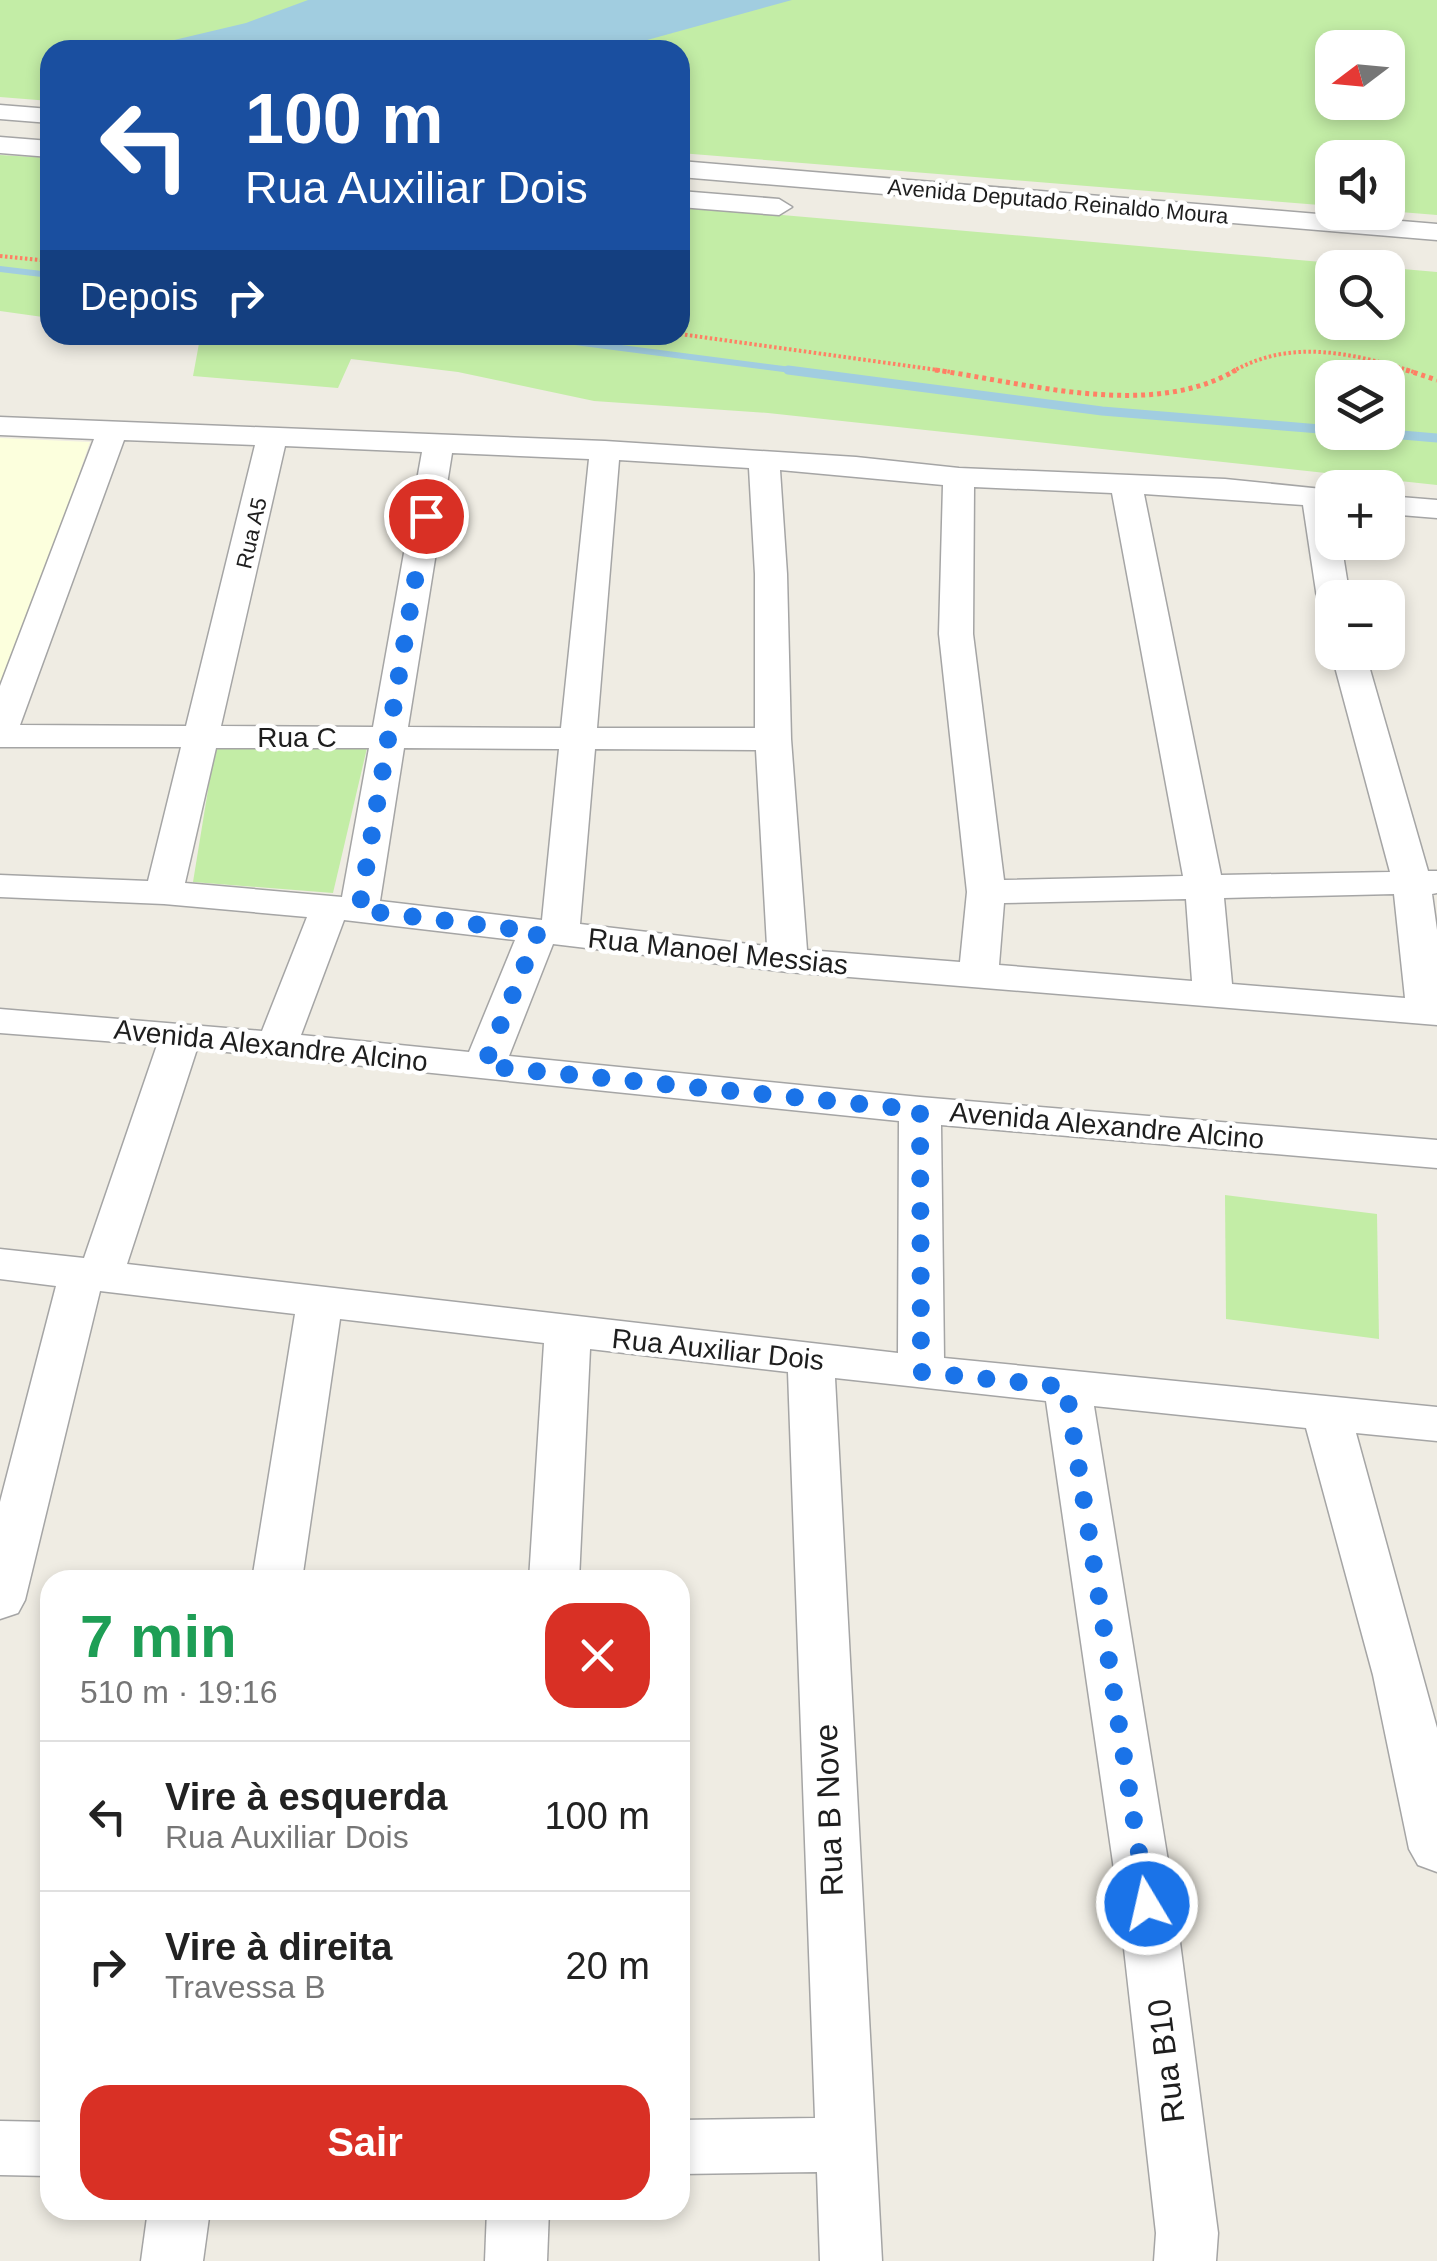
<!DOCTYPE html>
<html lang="pt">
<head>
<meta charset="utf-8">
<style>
  body { margin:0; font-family:Helvetica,sans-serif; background:#f2f2f2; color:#222; height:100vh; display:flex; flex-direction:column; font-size:38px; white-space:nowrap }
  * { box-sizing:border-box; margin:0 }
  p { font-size:32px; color:#767676 }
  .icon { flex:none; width:55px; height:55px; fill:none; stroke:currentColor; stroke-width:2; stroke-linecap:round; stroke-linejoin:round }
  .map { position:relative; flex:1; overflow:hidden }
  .drawer { position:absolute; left:40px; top:1570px; width:650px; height:650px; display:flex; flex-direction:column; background:#fff; border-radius:30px; box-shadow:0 5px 15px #0003 }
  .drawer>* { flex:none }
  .top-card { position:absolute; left:40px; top:40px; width:650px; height:305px; border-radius:30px; box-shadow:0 5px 15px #0003; background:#1a4fa0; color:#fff; overflow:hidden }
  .needle { width:65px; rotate:254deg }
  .tools { position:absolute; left:1315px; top:30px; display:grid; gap:20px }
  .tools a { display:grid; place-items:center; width:90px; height:90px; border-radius:20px; background:#fff; box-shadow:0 5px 15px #0003; font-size:50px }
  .pin { position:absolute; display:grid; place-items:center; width:85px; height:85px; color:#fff; margin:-42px; border:5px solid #fff; border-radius:50%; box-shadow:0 2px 10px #0007 }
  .me { position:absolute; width:110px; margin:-55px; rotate:351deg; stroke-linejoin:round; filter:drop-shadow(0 0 8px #0008) }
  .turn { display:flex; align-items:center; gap:35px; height:210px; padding:0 40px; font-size:45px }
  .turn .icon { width:130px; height:130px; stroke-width:2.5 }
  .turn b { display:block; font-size:70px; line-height:85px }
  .then { display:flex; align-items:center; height:95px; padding:0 40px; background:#0003; gap:20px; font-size:38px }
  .round { display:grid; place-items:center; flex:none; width:105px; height:105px; border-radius:30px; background:#f2f2f2 }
  .overview { display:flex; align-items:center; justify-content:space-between; height:170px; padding:0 40px }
  h1 { font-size:60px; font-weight:600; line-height:75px; color:#1e9e55 }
  .cta { display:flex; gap:20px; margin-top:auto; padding:20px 40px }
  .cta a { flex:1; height:115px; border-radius:30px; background:#d93025; color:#fff; font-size:40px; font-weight:600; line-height:115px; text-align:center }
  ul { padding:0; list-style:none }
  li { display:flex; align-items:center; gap:30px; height:150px; padding:0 40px; border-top:2px solid #e0e0e0 }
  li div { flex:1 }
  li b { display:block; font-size:38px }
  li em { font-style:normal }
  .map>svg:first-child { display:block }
</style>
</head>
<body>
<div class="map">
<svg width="1437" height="2261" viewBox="0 0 1437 2261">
  <rect width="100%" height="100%" fill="#efece3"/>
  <path fill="#fcffdd" d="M0 438 90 442 0 704Z"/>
  <g fill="#c3eda6" fill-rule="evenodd">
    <path d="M0 0H1437V215L1388 211V158H1332V206L680 153V50H50V101L0 97ZM1332 48H1388V102H1332Z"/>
    <path d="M0 155 50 158V318L0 311Z"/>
    <path d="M680 206 1437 272V485L768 413 594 401 458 372 351 359 338 388 193 376 200 338 184 335H680ZM1332 268H1388V322H1332ZM1332 378H1388V432H1332Z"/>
    <path d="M215 747 367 748 333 893 193 882Z"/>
    <path d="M1225 1195 1377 1214 1379 1339 1226 1319Z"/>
  </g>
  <path fill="#a1cde0" d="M308 0H792L611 50H132L246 23Z"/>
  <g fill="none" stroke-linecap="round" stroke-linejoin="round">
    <g stroke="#a1cde0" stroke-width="6">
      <path d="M0 269 50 275"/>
      <path d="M521 335 807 372"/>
    </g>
    <g stroke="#a1cde0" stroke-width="9">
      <path d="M788 370 1102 411 1332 430"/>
      <path d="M1367 432 1437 438"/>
    </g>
    <g stroke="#a5a5a5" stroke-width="3">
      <g id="minor">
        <path d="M0 105 50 109V123L0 119Z"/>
        <path d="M0 137 50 141V157L0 153Z"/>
        <path d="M680 161 1437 224V240L680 177Z"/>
        <path d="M680 191 779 199 792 207 779 215 680 207Z"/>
        <path d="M0 417 605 441 856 457 959 468 1225 479 1332 490V542H1341L1350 598H1332V608L1322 605 1317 598 1303 505 1144 494 1221 875 1390 872 1331 652H1365L1428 871H1437V893L1432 894 1437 930V1025L788 972 553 944 509 1056 920 1097 1437 1140V1168L941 1125 944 1358 1437 1407V1441L1356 1433 1437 1728V1872L1418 1865 1409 1849 1373 1675 1306 1428 1094 1406 1175 1904 1218 2233 1216 2261H1154L1156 2233 1119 1904 1046 1401 835 1378 882 2261H820L817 2172 680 2174V2120L815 2118 788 1372 590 1349 579 1580H529L544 1343 340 1319 302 1580H252L295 1314 100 1291 25 1600 18 1613 0 1619V1502L56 1286 0 1279V1249L84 1258 157 1045 0 1033V1009L262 1031 307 917 164 904 0 897V875L148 881 181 747H0V686L94 439 0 435ZM124 440 255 445 186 726 20 725ZM285 446 422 452 373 727 221 726ZM452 453 589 459 561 728 408 727ZM619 460 749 468 755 574V728H597ZM780 470 943 485 939 634 967 892 960 962 807 950 791 739 787 574ZM974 487 1112 493 1183 876 1004 880 973 634ZM216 748H369L342 897 185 883ZM404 748 559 749 542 920 380 901ZM595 749 756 750 767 946 580 924ZM1394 894 1405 998 1232 984 1224 898ZM1186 899 1192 981 999 965 1004 903ZM344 920 515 940 469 1052 301 1035ZM197 1049 899 1121 898 1353 127 1264Z"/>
        <path d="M1388 496 1437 500V518L1388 514Z"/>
        <path d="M0 2121 50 2122V2176L0 2175Z"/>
        <path d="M148 2210H210L203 2261H141Z"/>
        <path d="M487 2210H549L547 2261H485Z"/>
      </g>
    </g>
    <g stroke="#ff8065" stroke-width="4" stroke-dasharray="2.5 2.5" stroke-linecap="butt">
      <path d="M0 256 50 261"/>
      <path d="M680 334 952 372"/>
      <path d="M1232 372C1290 338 1353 353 1414 372"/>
    </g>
    <g stroke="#ff8065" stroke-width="5" stroke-dasharray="4 4" stroke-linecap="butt">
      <path d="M935 370C1027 383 1151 420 1236 370"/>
      <path d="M1406 370 1437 380"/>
    </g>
    <use href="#minor" fill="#fff" fill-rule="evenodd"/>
  </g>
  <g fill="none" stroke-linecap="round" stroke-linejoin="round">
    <path stroke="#1a73e8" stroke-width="18" stroke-dasharray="0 32.4" d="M426 516 359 910 538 932 484 1066 920 1110 921 1372 1066 1387 1147 1904"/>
  </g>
  <g text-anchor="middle" stroke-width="9" stroke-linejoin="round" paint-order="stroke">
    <g font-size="22" fill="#1e1e1e" stroke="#fff">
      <text transform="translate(1058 201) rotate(5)" y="8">Avenida Deputado Reinaldo Moura</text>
      <text transform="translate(251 533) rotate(-77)" y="8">Rua A5</text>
    </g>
    <g font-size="28" fill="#1e1e1e" stroke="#fff">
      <text x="297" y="747">Rua C</text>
      <text transform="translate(718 951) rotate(6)" y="10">Rua Manoel Messias</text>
      <text transform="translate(271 1045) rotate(6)" y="10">Avenida Alexandre Alcino</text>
      <text transform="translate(1107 1125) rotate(5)" y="10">Avenida Alexandre Alcino</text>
      <text transform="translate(718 1349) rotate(6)" y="10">Rua Auxiliar Dois</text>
    </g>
    <g font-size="32" fill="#1e1e1e" stroke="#fff">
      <text transform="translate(829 1810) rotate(-92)" y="11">Rua B Nove</text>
      <text transform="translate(1166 2061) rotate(-97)" y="11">Rua B10</text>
    </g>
  </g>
</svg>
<div class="tools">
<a><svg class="needle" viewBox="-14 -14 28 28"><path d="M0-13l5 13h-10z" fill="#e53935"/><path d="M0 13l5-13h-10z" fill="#767676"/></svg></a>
<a><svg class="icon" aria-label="sound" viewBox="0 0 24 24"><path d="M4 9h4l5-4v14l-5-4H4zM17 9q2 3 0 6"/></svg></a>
<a><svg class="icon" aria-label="search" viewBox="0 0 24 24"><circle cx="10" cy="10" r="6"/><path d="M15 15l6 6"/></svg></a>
<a><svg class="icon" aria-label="layers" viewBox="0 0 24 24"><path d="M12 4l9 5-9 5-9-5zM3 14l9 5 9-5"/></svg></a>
<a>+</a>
<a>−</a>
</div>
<div class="pin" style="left:426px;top:516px;background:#d93025"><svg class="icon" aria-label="arrive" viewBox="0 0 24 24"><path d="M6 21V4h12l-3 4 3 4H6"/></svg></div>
<svg class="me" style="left:1147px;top:1904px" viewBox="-20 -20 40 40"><circle r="17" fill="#1a73e8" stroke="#fff" stroke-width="3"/><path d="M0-11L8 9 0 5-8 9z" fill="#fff"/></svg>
<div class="top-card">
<div class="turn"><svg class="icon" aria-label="left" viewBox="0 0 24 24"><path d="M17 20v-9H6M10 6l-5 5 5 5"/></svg><div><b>100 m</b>Rua Auxiliar Dois</div></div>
<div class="then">Depois<svg class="icon" aria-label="right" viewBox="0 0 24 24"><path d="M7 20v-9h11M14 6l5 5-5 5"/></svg></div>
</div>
<section class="drawer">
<div class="overview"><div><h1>7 min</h1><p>510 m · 19:16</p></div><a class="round" style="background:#d93025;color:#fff"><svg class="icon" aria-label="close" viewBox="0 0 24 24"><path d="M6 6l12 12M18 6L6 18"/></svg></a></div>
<ul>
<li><svg class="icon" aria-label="left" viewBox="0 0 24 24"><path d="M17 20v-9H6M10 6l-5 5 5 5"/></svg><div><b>Vire à esquerda</b><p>Rua Auxiliar Dois</p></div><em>100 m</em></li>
<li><svg class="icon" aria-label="right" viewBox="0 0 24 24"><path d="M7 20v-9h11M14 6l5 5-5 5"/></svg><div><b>Vire à direita</b><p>Travessa B</p></div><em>20 m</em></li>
</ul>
<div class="cta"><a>Sair</a></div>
</section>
</div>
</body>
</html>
